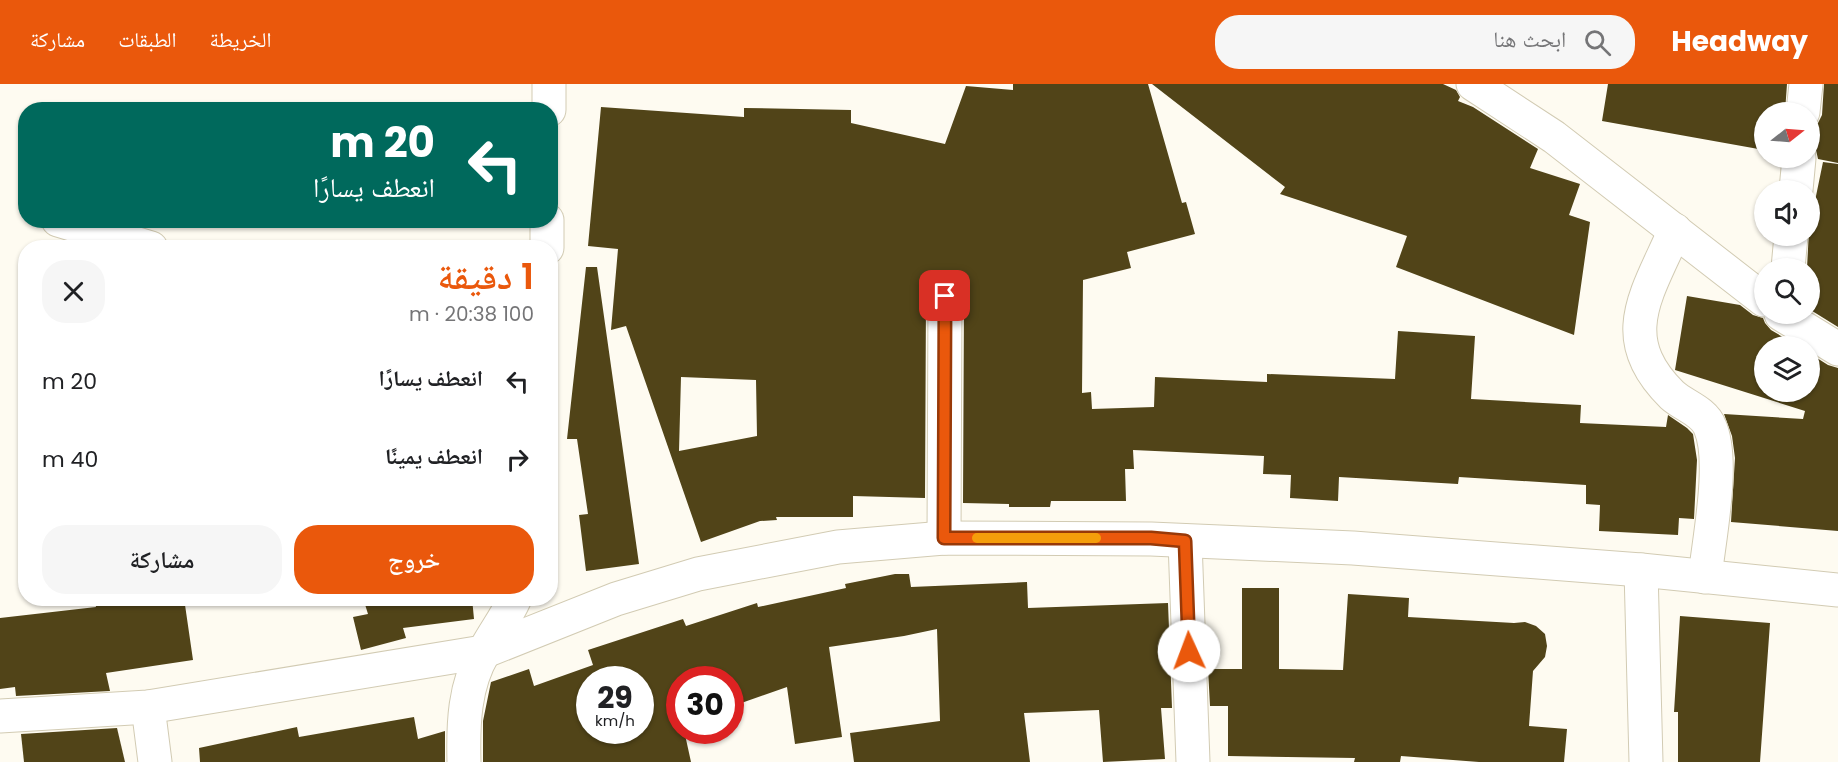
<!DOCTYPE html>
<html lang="ar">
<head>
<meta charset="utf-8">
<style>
  body { margin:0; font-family:Poppins,"Noto Naskh Arabic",sans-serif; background:#f6f6f6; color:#202124; direction:rtl; height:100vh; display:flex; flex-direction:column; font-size:22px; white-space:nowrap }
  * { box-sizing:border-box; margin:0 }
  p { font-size:20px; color:#757577 }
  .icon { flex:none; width:33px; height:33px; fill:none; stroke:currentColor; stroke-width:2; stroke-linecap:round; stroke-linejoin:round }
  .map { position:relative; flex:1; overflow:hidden; direction:ltr }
  .sheet { position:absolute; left:18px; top:156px; width:540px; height:366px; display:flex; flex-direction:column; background:#fff; border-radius:24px; box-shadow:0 2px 4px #0004; direction:rtl }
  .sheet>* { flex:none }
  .hud { position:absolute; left:18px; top:18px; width:540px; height:126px; border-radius:24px; box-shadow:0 2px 4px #0004; direction:rtl; background:#00695c; color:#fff; overflow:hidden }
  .needle { width:39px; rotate:73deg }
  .tools { position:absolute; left:1754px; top:18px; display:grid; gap:12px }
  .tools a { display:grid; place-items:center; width:66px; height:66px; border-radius:50%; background:#fff; box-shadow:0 2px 4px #0004; font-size:30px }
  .speed { position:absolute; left:576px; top:582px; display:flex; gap:12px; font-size:30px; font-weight:700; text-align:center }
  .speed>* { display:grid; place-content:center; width:78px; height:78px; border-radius:50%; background:#fff; box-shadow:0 2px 4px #0004; line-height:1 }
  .speed small { font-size:15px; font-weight:400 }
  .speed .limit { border:9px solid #d22; background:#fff; color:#111 }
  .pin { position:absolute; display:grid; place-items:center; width:51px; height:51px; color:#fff; margin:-26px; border-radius:12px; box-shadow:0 3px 9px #0006 }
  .me { position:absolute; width:66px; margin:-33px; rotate:358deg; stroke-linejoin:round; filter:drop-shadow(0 0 4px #0008) }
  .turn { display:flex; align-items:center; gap:21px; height:126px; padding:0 24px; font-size:27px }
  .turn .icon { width:78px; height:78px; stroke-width:2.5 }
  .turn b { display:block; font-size:42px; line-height:51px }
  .round { display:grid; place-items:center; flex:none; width:63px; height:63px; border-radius:24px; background:#f6f6f6 }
  .overview { display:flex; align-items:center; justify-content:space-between; height:102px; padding:0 24px }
  h1 { font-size:36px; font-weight:600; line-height:45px; color:#ea580c }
  .primary-button { display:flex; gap:12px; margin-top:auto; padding:12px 24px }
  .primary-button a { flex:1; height:69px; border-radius:24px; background:#ea580c; color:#fff; font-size:24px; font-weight:600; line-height:69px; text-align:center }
  .primary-button a+a { background:#f6f6f6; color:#202124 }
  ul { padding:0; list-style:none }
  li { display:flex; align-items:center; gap:18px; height:78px; padding:0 24px }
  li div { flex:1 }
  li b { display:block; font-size:22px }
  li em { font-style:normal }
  header { display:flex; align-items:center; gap:36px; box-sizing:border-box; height:84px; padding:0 30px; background:#ea580c; color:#fff }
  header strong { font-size:28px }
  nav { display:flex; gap:33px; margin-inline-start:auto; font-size:21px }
  .search { width:420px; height:54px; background:#f6f6f6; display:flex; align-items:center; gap:15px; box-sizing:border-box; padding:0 21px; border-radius:24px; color:#757577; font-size:22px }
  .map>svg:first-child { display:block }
</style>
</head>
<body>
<header>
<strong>Headway</strong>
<div class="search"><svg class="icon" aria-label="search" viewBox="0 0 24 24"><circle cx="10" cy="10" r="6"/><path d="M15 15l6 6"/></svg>ابحث هنا</div>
<nav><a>الخريطة</a><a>الطبقات</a><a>مشاركة</a></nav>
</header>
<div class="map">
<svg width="1838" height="678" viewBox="0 0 1838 678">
  <rect width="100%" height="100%" fill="#fefbf1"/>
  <g fill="#514418" fill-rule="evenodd">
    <path d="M1013 0H1148L1182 119 1186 118 1195 150 1127 168 1131 184 1083 196 1082 309 1091 308 1092 325 1154 323 1155 293 1267 298V290L1395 295 1398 247 1475 252 1471 315 1581 321 1580 339 1666 343 1668 331 1687 344 1693 350 1697 376 1694 435 1679 434 1678 451 1599 447 1600 421 1586 420V401L1459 393 1458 400 1339 393 1338 417 1290 414 1291 391 1263 390 1264 372 1133 366 1134 385H1125L1126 417H1051L1050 423H1009V420L963 419 964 212 962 203 955 196 944 193 936 195 929 202 926 212 925 414 853 412V433H776L777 436 760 437 701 458 626 242 611 246 618 165 588 162 601 23 744 33V24L851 26V39L945 60 966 2 1013 6ZM681 293 756 296 757 352 679 367Z"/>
    <path d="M1152 0H1443L1456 6 1460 13 1458 17 1473 23 1538 65 1530 84 1580 100 1569 131 1590 138 1574 251 1396 183 1407 152 1280 110 1285 103Z"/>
    <path d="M1608 0H1787L1785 28H1764V66L1602 37Z"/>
    <path d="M1824 0H1838V79L1818 75 1816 66 1809 58V45L1818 39 1822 31Z"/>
    <path d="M1823 78 1838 80V243L1809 225V184H1807L1809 146Z"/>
    <path d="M586 183H597L639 480 586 487 579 431 588 430 577 355H567Z"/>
    <path d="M1687 212 1740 221 1753 231 1763 234 1765 239 1771 246 1798 262H1764V308H1809V269L1828 281 1838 284V447L1731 438 1735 374 1732 352 1724 330 1803 335 1805 327 1675 286Z"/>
    <path d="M895 490H909L911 503 1027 498 1028 524 1168 519 1172 624H1161L1165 675 1103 678 1099 626 1024 629 1030 678H854L850 649 940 637 937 545 904 552 829 563 842 653 795 660 787 603 730 623V596H680V646H684L691 678H483V637L491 598 529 585 534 602 593 581 588 566 683 535 686 542 757 519 758 523 846 504 845 500ZM590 596H640V646H590Z"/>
    <path d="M1242 504H1279V585L1343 586 1348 510 1409 514 1408 533 1514 539 1525 538 1536 542 1545 550 1547 562 1545 573 1533 587 1529 642 1567 645 1564 678H1479L1401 672 1400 678H1354L1355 674 1228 672V622H1210L1208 585H1242Z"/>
    <path d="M94 514H184L193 576 106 589 110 607 16 612 15 603 0 605V534L96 523Z"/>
    <path d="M363 514H472L474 535 403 544 406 554 361 566 353 533 368 530Z"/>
    <path d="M1680 532 1770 539 1760 678H1678V628H1674Z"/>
    <path d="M414 633 418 655 445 647V678H200L199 664 297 643 299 653Z"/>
    <path d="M117 644 125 678H24L21 650Z"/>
  </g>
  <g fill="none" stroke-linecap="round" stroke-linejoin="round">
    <g stroke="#d2cbb3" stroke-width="35">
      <g id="street">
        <path d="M1473 0 1554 53 1764 216"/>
        <path d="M1803 28 1806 0"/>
        <path d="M1796 106 1799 74"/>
        <path d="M58 136 151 164"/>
        <path d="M1675 146C1648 209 1613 253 1672 311 1684 322 1704 327 1710 343 1725 377 1709 455 1705 493"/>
        <path d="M1788 184 1791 152"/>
        <path d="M1781 230 1838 265"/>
        <path d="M944 454 945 212"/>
        <path d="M1185 457 1193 678"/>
        <path d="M1641 486 1646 678"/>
        <path d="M148 623 155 678"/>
      </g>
    </g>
    <g stroke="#d2cbb3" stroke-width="35">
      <g id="secondary">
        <path d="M549 26V0"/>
        <path d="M547 164V136"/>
        <path d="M0 632 148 623 483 568 616 515 698 490 838 463 944 454 1151 455 1353 464 1641 486 1838 506"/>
        <path d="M464 678C463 641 464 601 484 568 494 549 506 534 515 514"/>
      </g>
    </g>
    <use href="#street" stroke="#fff" stroke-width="33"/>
    <use href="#secondary" stroke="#fff" stroke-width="33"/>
  </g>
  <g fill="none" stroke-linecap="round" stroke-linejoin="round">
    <g stroke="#983908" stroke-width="15">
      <path id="route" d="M945 212 944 454H1151L1185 457 1189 567"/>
    </g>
    <use href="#route" stroke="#ea580c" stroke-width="10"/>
    <path stroke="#f59e0b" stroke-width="10" d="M977 454H1096"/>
  </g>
</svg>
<div class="tools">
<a><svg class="needle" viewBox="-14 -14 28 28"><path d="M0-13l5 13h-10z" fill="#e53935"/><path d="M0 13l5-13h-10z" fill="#757577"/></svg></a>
<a><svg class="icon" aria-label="sound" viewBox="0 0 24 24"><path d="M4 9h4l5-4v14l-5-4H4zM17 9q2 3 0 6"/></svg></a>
<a><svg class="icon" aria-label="search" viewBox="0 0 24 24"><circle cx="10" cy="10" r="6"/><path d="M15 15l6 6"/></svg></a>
<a><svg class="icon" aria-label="layers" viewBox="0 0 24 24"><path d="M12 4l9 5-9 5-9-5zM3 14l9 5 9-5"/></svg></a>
</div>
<div class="speed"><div>29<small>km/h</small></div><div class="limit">30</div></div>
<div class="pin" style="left:945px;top:212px;background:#d93025"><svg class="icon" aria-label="arrive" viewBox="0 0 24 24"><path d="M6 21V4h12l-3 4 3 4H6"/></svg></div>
<svg class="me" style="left:1189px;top:567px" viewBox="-20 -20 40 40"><circle r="19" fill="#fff"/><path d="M0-13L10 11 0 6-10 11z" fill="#ea580c"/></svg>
<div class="hud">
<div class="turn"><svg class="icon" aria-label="left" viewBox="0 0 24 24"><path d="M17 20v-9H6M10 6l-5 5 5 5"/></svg><div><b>20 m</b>انعطف يسارًا</div></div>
</div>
<section class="sheet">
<div class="overview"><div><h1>1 دقيقة</h1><p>100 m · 20:38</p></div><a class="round"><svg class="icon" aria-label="close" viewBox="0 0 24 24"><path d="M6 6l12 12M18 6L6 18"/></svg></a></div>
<ul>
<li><svg class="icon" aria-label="left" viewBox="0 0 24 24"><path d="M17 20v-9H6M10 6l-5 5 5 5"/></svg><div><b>انعطف يسارًا</b></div><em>20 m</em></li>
<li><svg class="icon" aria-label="right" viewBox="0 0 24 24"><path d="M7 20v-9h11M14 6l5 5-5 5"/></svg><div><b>انعطف يمينًا</b></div><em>40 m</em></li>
</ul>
<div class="primary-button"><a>خروج</a><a>مشاركة</a></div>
</section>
</div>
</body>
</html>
